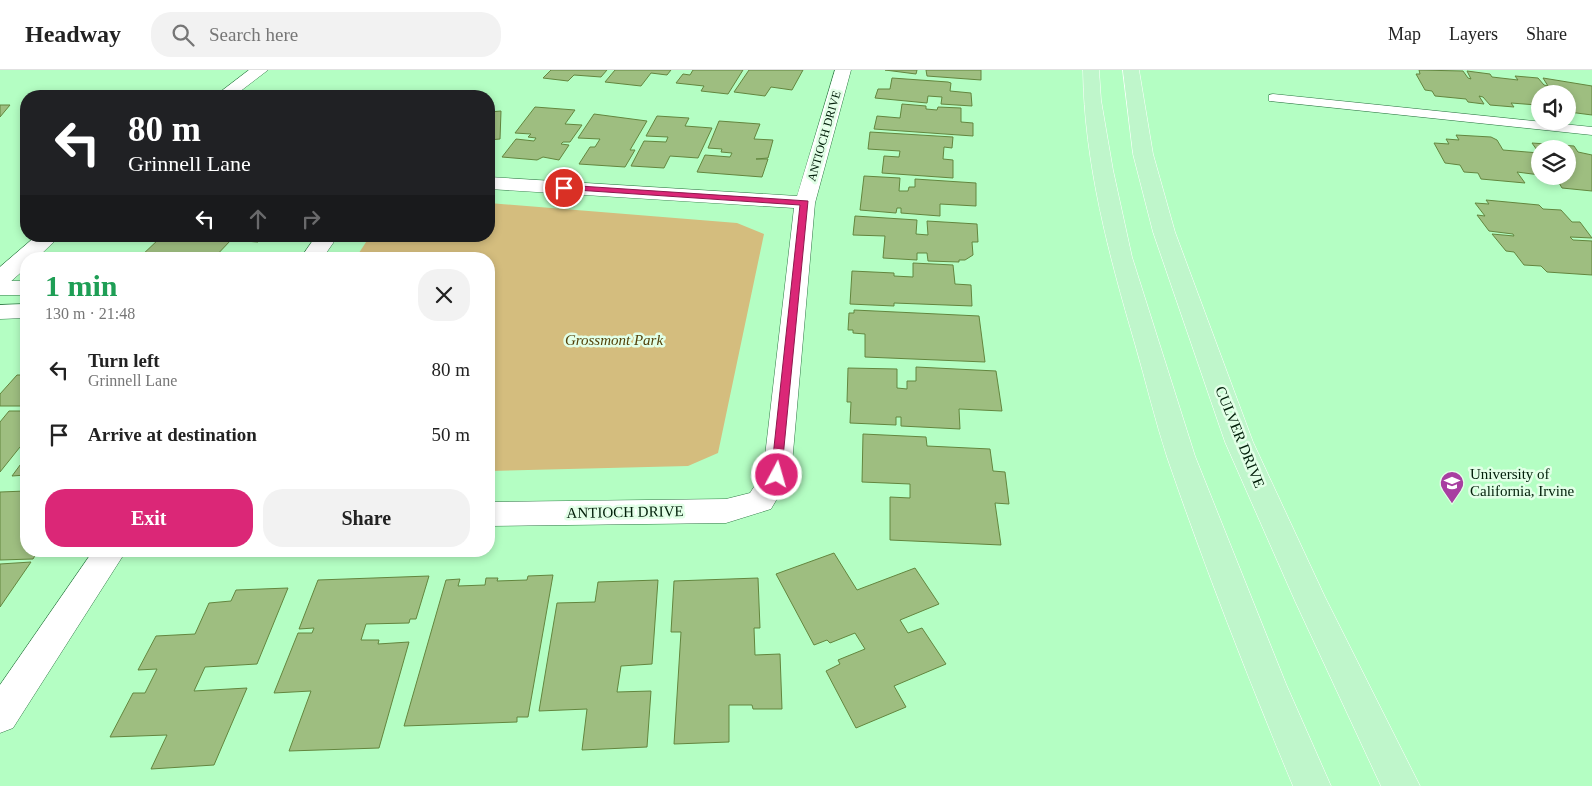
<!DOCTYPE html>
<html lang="en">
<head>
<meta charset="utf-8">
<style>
  body { margin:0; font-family:Georgia,serif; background:#f2f2f2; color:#222; height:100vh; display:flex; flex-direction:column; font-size:19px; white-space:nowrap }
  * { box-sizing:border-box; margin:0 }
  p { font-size:16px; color:#767676 }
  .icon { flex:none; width:28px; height:28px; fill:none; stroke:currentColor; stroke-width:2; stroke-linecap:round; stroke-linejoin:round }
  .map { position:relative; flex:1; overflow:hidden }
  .side { position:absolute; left:20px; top:182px; width:475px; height:305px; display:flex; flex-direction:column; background:#fff; border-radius:20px; box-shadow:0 2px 8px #0003 }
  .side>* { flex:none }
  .top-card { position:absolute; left:20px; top:20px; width:475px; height:152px; border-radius:20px; box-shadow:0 2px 8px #0003; background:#202124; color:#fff; overflow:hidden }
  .buttons { position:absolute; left:1531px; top:15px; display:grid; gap:10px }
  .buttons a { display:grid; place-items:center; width:45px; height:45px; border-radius:50%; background:#fff; box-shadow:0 2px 8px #0003; font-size:25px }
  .pin { position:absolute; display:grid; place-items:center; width:42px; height:42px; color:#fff; margin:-21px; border:2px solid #fff; border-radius:50%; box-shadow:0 1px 5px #0007 }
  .me { position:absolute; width:55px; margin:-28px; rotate:6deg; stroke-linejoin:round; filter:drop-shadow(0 0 4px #0008) }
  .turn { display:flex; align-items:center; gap:18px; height:105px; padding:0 25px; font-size:22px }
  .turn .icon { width:65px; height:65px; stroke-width:2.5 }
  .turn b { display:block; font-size:35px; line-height:42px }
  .lanes { display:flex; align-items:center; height:48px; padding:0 25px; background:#0003; justify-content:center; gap:25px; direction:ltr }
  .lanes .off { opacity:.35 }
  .round { display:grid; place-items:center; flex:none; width:52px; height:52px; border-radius:20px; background:#f2f2f2 }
  .headline { display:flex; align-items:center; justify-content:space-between; height:85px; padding:0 25px }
  h1 { font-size:30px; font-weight:700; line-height:38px; color:#1e9e55 }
  .cta { display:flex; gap:10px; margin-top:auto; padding:10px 25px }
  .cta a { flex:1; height:58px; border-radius:20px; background:#db2777; color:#fff; font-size:20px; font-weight:700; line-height:58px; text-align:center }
  .cta a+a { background:#f2f2f2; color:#222 }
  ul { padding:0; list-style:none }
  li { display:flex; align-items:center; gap:15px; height:65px; padding:0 25px }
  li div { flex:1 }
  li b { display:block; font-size:19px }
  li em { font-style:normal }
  header { display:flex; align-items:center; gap:30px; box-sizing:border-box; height:70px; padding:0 25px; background:#fff; border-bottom:1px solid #e0e0e0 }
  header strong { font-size:24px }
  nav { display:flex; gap:28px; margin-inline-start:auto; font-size:18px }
  .search { width:350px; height:45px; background:#f2f2f2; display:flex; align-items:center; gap:12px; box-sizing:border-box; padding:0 18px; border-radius:20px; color:#767676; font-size:19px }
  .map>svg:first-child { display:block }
</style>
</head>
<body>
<header>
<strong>Headway</strong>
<div class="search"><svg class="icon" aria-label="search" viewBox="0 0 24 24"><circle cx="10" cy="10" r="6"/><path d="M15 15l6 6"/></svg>Search here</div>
<nav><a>Map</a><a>Layers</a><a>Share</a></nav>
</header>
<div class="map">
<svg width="1592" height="716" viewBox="0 0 1592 716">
  <rect width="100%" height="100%" fill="#b4fec3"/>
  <path fill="#d4bd7e" d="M489 133 737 153 764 164 718 383 688 396 489 401V189H355L370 166H489Z"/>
  <g fill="#9ebe80" stroke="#63863e">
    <path d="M551 0H607L601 7 574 5 568 11 543 8Z"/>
    <path d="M615 0H671L667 5 651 3 641 16 605 12Z"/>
    <path d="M693 0H743L728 24 701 21 704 16 676 13 683 4 690 5Z"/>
    <path d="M749 0H803L792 20 771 17 765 26 734 22Z"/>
    <path d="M885 0H917L916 4Z"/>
    <path d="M926 0H981V10L927 6Z"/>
    <path d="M1419 0 1463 1 1468 8 1471 9 1467 1 1490 4 1492 7 1518 10 1515 6 1538 8 1544 15 1548 16 1543 8 1592 16V45L1569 42 1568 24H1540V40L1537 35 1511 33 1514 37 1490 35 1483 27 1479 26 1484 34 1468 32 1466 29 1435 26 1432 21 1425 20 1416 4H1420Z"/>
    <path d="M892 8 948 12 951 13 950 21 971 23 972 36 941 34 942 27 928 26 927 33 875 28 878 19H890Z"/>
    <path d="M902 34 926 36V39L937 40 938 37 961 38V52L973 53V66L874 59 877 46 900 48Z"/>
    <path d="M0 35H10L0 47Z"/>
    <path d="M535 37 575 40 565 54 582 55 570 72H563L561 74 569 75 559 90 543 87 537 90 502 87 516 69 534 71 536 68 528 67 531 64 515 63Z"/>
    <path d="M501 41 500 69 489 70V42Z"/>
    <path d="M594 44 647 51 630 80H635L625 97 579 94 590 77H595L600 69 578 68Z"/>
    <path d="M657 46 689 48 685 56 712 58 698 88 670 86 664 98 631 96 644 71 666 72 668 67 646 66Z"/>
    <path d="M719 51 760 54 754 69 773 70 768 88 756 89H768L762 107 697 102 705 85 730 87 732 83 721 82 722 79 708 78Z"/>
    <path d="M870 62 953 67 952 78 944 77 943 89 953 90V108L882 103 884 86 899 87 900 81 868 79Z"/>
    <path d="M1456 65 1491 67 1497 70 1503 80 1539 83 1532 73 1574 76 1578 82 1592 85V121L1562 118 1555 106H1568V79H1540V105L1517 102 1525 113 1481 109 1478 103 1464 102 1460 95 1445 93 1434 73 1449 74 1446 69 1459 70Z"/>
    <path d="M864 106 900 108 899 121H908L909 117H915V109L976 113V136L940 134V146L901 143V138H897L896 143 860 140Z"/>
    <path d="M1486 130 1539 135 1543 139 1561 140 1572 152H1580L1592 168 1570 167 1573 170 1592 171V205L1547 202 1541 196 1524 195 1514 182 1506 181 1492 164 1514 166 1513 164 1489 161 1477 145 1485 146 1475 133 1489 134Z"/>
    <path d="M855 146 917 150 916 164 928 165 927 151 977 154 978 172H972L973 185 965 190H959V192L928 191 927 183H917V190L883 188 885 166 853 165Z"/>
    <path d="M152 166H264L258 172 231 170 213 189H138L161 167Z"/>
    <path d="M913 193 953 195 955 214 971 215 972 236 894 233V236L850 234 852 201 894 203V206L913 207Z"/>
    <path d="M854 240 979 246 985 292 865 287V264L853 263V260H848L849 243H854Z"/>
    <path d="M916 297 996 301 1002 341 959 339 960 359 901 356V347H896V355L850 353 851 332H847L848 298 897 299V318L907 319V311H916Z"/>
    <path d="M17 305H26V336H0V324Z"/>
    <path d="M9 341H26V377H20L0 402V352Z"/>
    <path d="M863 364 926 367 927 376 990 379 993 401 1005 402 1009 434 995 433 1001 475 890 470V427L910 428V414L862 412Z"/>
    <path d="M26 387V405L12 406Z"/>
    <path d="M26 421V481H45L36 484 33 489 0 490V422Z"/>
    <path d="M834 483 857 520 915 498 939 534 900 550 908 563 922 558 946 594 894 616 906 637 856 658 826 601 840 594 838 590 865 579 855 563 830 573 827 570 814 575 776 504Z"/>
    <path d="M31 492 0 537V494Z"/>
    <path d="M553 505 528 647H517V652L404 656 446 510 460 509 458 516 485 515 486 508H498L497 511 527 510 528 506Z"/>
    <path d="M429 506 416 549H410L409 553 366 554 361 570H379L378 574 409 572 379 678 289 681 311 621 274 623 298 563H312L314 558 299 559 318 510Z"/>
    <path d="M758 508 760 558H754L755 585 780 584 782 639H753L752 635H729V672L674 674 681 562H671L674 511Z"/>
    <path d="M658 510 652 594 621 596 617 622 651 621 647 677 582 680 587 639 539 641 557 533 595 532 598 512Z"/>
    <path d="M288 518 257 594 205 597 194 621 247 618 214 695 151 699 167 665 110 667 133 623H145L157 599 138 600 156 566 195 564 209 533 231 531 236 520Z"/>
  </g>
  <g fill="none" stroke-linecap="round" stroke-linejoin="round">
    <g stroke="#307946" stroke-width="1">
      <path id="service" d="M1273 24 1592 57V65L1269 31V25Z"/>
    </g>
    <g stroke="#307946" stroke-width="1">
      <g id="minor">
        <path d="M835 0H851L815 133 791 405 771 439 726 453 489 456V432L726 429 750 423 763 403 794 138 489 119V107L797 126Z"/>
        <path d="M316 166H338L322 189H300Z"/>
        <rect x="0" y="211" width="26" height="14"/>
        <path d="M26 234V248L0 249V235Z"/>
        <path d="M93 481H126L13 658 0 663V615Z"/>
      </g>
    </g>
    <g stroke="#307946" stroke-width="1">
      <g id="tertiary">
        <path d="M249 0H268L234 26H215Z"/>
        <path d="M36 166H60L36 189H26V198L8 214 0 216V197Z"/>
      </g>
    </g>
    <g stroke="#fff" stroke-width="1">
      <g id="primary">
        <path d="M1083 0H1099L1101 30 1113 100 1132 187 1195 386 1286 614 1331 716H1293C1248 608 1205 498 1167 387 1155 350 1146 312 1135 274 1109 185 1084 93 1083 0Z"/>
        <path d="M1123 0H1139L1153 84 1175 162 1253 372 1325 527 1420 716H1381L1295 531 1225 372 1153 162 1133 84Z"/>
      </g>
    </g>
    <use href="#service" fill="#fff" fill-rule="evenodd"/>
    <use href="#minor" fill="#fff" fill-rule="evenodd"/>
    <use href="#tertiary" fill="#fff" fill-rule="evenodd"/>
    <use href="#primary" fill="#bff6cb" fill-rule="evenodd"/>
  </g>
  <path fill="#db2777" stroke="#8e194d" d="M564 115 808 131 781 408H772L771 405 800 135 561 119 560 118Z"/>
  <defs>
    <g id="university-pin" transform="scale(1.25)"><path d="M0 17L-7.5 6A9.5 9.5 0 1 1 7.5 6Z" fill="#a83fa1" stroke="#e2ffe7"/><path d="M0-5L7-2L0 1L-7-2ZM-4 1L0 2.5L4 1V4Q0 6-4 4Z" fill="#fff"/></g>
  </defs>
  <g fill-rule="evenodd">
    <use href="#university-pin" x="1452" y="413"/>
  </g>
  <g text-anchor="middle" stroke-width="5" stroke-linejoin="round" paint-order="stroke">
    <g font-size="12" fill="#011e09" stroke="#e2ffe7">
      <text transform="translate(824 66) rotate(-74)" y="4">ANTIOCH DRIVE</text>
    </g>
    <g font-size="15" font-style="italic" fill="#53420a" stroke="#e2ffe7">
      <text x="614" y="275">Grossmont Park</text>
    </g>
    <g font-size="15" fill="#011e09" stroke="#e2ffe7">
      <text transform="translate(1240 367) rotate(68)" y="5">CULVER DRIVE</text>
      <text transform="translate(625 442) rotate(-1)" y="5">ANTIOCH DRIVE</text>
    </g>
    <g font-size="15" fill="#011e09" stroke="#e2ffe7" text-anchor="start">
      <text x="1470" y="409">University of<tspan x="1470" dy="17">California, Irvine</tspan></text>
    </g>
  </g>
</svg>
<div class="buttons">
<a><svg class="icon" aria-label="sound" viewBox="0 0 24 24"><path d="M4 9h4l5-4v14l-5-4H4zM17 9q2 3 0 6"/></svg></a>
<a><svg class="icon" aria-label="layers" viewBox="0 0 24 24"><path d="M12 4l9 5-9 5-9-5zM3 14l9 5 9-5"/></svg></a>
</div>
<div class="pin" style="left:564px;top:118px;background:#d93025"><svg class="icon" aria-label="arrive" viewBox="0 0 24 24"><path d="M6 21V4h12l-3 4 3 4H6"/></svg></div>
<svg class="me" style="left:777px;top:405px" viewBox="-20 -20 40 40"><circle r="17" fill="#db2777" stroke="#fff" stroke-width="3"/><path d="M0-11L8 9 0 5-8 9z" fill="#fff"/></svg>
<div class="top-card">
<div class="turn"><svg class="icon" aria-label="left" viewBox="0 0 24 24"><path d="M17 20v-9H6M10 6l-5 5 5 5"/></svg><div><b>80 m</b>Grinnell Lane</div></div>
<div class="lanes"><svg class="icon" aria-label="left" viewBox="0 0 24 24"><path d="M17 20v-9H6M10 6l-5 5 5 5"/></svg><svg class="icon off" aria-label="ahead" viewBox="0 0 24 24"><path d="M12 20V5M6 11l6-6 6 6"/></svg><svg class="icon off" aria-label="right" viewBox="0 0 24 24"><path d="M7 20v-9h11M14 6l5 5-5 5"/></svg></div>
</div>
<section class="side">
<div class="headline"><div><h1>1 min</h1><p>130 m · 21:48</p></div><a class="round"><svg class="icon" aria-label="close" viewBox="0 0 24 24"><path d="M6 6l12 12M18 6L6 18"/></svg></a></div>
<ul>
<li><svg class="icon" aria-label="left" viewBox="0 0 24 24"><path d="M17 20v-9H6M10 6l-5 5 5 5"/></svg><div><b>Turn left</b><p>Grinnell Lane</p></div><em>80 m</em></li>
<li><svg class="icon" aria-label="arrive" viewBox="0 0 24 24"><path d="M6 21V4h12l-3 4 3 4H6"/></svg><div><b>Arrive at destination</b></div><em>50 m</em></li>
</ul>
<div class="cta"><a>Exit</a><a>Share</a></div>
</section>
</div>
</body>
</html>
